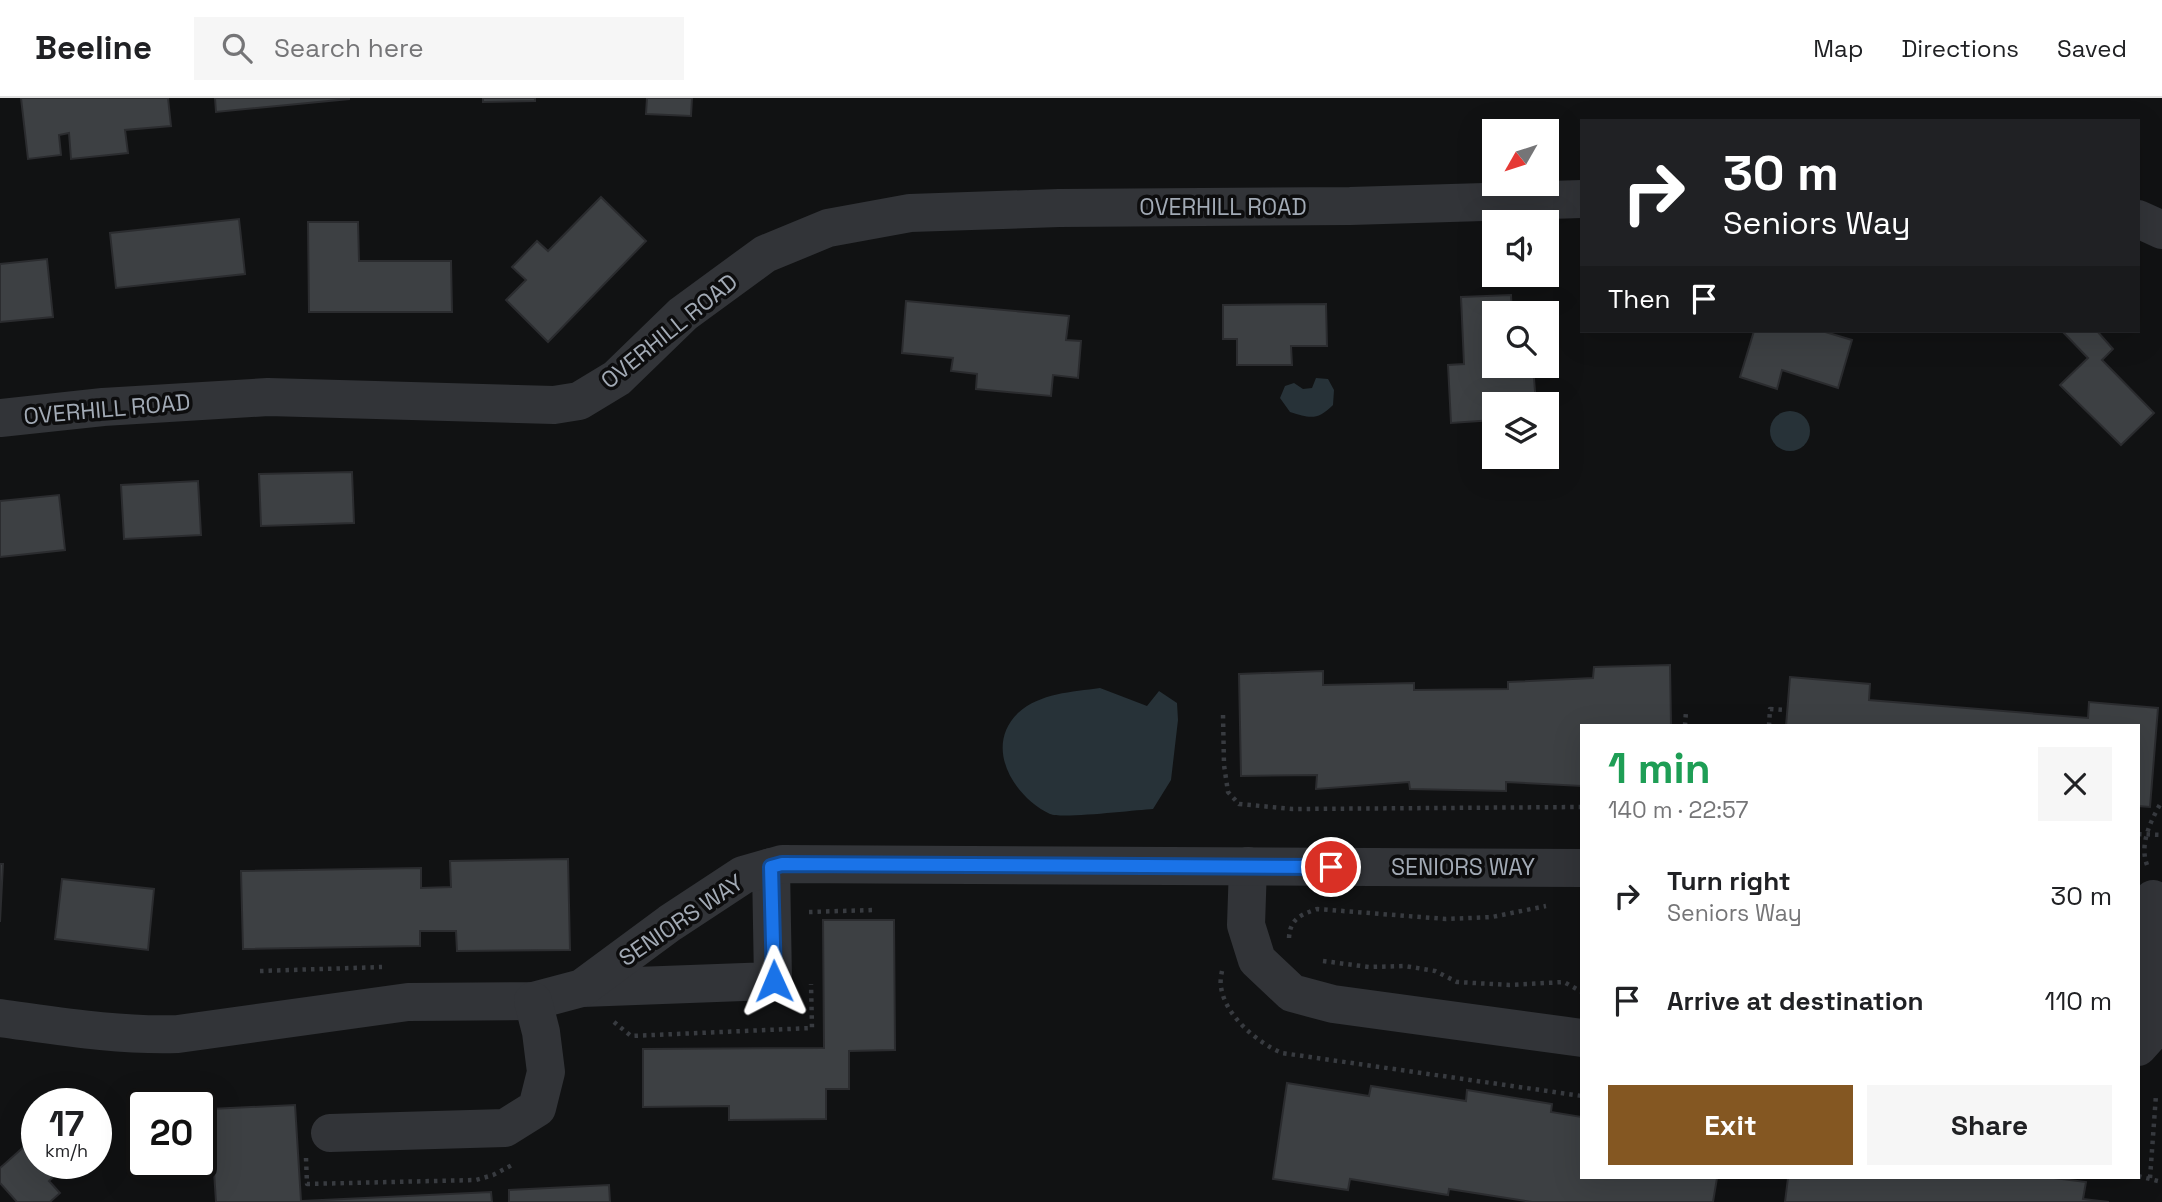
<!DOCTYPE html>
<html lang="en">
<head>
<meta charset="utf-8">
<style>
  body { margin:0; font-family:"Space Grotesk",sans-serif; background:#f6f6f6; color:#202124; height:100vh; display:flex; flex-direction:column; font-size:26px; white-space:nowrap }
  * { box-sizing:border-box; margin:0 }
  p { font-size:23px; color:#757577 }
  .icon { flex:none; width:38px; height:38px; fill:none; stroke:currentColor; stroke-width:2; stroke-linecap:round; stroke-linejoin:round }
  .map { position:relative; flex:1; overflow:hidden }
  .panel { position:absolute; left:1580px; top:626px; width:560px; height:455px; display:flex; flex-direction:column; background:#fff; border-radius:0px; box-shadow:0 7px 28px #0002 }
  .panel>* { flex:none }
  .hud { position:absolute; left:1580px; top:21px; width:560px; height:214px; border-radius:0px; box-shadow:0 7px 28px #0002; background:#202124; color:#fff; overflow:hidden }
  .needle { width:46px; rotate:231deg }
  .tools { position:absolute; left:1482px; top:21px; display:grid; gap:14px }
  .tools a { display:grid; place-items:center; width:77px; height:77px; border-radius:0px; background:#fff; box-shadow:0 7px 28px #0002; font-size:35px }
  .speed { position:absolute; left:21px; top:990px; display:flex; gap:14px; font-size:35px; font-weight:700; text-align:center }
  .speed>* { display:grid; place-content:center; width:91px; height:91px; border-radius:50%; background:#fff; box-shadow:0 7px 28px #0002; line-height:1 }
  .speed small { font-size:18px; font-weight:400 }
  .speed .limit { border:4px solid #111; border-radius:10px; background:#fff; color:#111 }
  .pin { position:absolute; display:grid; place-items:center; width:60px; height:60px; color:#fff; margin:-30px; border:4px solid #fff; border-radius:50%; box-shadow:0 2px 7px #0007 }
  .me { position:absolute; width:77px; margin:-38px; rotate:359deg; stroke-linejoin:round; filter:drop-shadow(0 0 5px #0008) }
  .turn { display:flex; align-items:center; gap:24px; height:147px; padding:0 28px; font-size:32px }
  .turn .icon { width:91px; height:91px; stroke-width:2.5 }
  .turn b { display:block; font-size:49px; line-height:60px }
  .then { display:flex; align-items:center; height:66px; padding:0 28px; background:#0003; gap:14px; font-size:26px }
  .round { display:grid; place-items:center; flex:none; width:74px; height:74px; border-radius:0px; background:#f6f6f6 }
  .headline { display:flex; align-items:center; justify-content:space-between; height:119px; padding:0 28px }
  h1 { font-size:42px; font-weight:800; line-height:52px; color:#1e9e55 }
  .primary-button { display:flex; gap:14px; margin-top:auto; padding:14px 28px }
  .primary-button a { flex:1; height:80px; border-radius:0px; background:#845722; color:#fff; font-size:28px; font-weight:800; line-height:80px; text-align:center }
  .primary-button a+a { background:#f6f6f6; color:#202124 }
  ul { padding:0; list-style:none }
  li { display:flex; align-items:center; gap:21px; height:105px; padding:0 28px }
  li div { flex:1 }
  li b { display:block; font-size:26px }
  li em { font-style:normal }
  header { display:flex; align-items:center; gap:42px; box-sizing:border-box; height:98px; padding:0 35px; background:#fff; border-bottom:2px solid #e0e0e0 }
  header strong { font-size:33px }
  nav { display:flex; gap:38px; margin-inline-start:auto; font-size:24px }
  .search { width:490px; height:63px; background:#f6f6f6; display:flex; align-items:center; gap:18px; box-sizing:border-box; padding:0 24px; border-radius:0px; color:#757577; font-size:26px }
  .map>svg:first-child { display:block }
</style>
</head>
<body>
<header>
<strong>Beeline</strong>
<div class="search"><svg class="icon" aria-label="search" viewBox="0 0 24 24"><circle cx="10" cy="10" r="6"/><path d="M15 15l6 6"/></svg>Search here</div>
<nav><a>Map</a><a>Directions</a><a>Saved</a></nav>
</header>
<div class="map">
<svg width="2162" height="1104" viewBox="0 0 2162 1104">
  <rect width="100%" height="100%" fill="#111213"/>
  <g fill="#273238">
    <path d="M1316 280 1328 281 1334 292 1333 307C1317 323 1310 320 1290 314L1280 300 1285 288 1294 285 1303 291 1312 290Z"/>
    <circle cx="1790" cy="333" r="20"/>
    <path d="M1100 590 1147 608 1159 593 1177 605 1178 622 1171 682 1153 711C1135 712 1062 721 1050 716 1014 699 983 649 1018 615 1040 595 1072 594 1100 590Z"/>
  </g>
  <g fill="#3d4043" stroke="#2b2c2f" stroke-width="2">
    <path d="M21 0H168L171 28 125 32 128 55 71 61 69 35 59 37 61 57 28 61Z"/>
    <path d="M215 0H349V1L216 14Z"/>
    <path d="M483 0H535V3L483 4Z"/>
    <path d="M647 0H692L691 18 646 16Z"/>
    <path d="M601 99 646 143 548 244 506 202 526 182 512 169 537 143 548 153Z"/>
    <path d="M239 121 245 176 116 190 110 135Z"/>
    <path d="M308 124H358L359 163H451L452 214H309Z"/>
    <path d="M47 161 53 219 0 224V166Z"/>
    <path d="M1511 197 1512 215H1494V268H1533L1536 306H1494V322L1451 325 1448 267 1464 266 1461 199Z"/>
    <path d="M906 203 1069 218 1066 242 1081 243 1078 280 1053 277 1051 298 976 291 977 276 951 273 953 260 902 255Z"/>
    <path d="M1326 206 1327 248H1291L1292 267H1237V241H1223V207Z"/>
    <path d="M1754 233H1822L1852 242 1838 290 1782 272 1777 291 1740 279Z"/>
    <path d="M2062 233H2097L2113 251 2102 262 2154 315 2121 347 2060 287 2088 260Z"/>
    <path d="M352 374 354 425 261 428 259 376Z"/>
    <path d="M198 383 201 437 124 441 121 387Z"/>
    <path d="M59 397 65 452 0 459V403Z"/>
    <path d="M1670 567 1671 628H1582V688L1506 684V693L1410 691 1409 684 1316 691 1317 677 1241 678 1239 576 1323 573V587L1414 585V592L1508 591V584L1593 580 1594 569Z"/>
    <path d="M1790 579 1870 586 1869 602 2088 620 2089 604 2158 610 2150 709 2138 708V628H1786Z"/>
    <path d="M568 761 570 852 457 853 456 833H420V848L243 851 241 773 421 770V790L451 789 450 763Z"/>
    <path d="M0 766H3L0 824Z"/>
    <path d="M62 781 154 791 148 852 55 841Z"/>
    <path d="M823 822H894L895 952 849 953V991H826V1021L729 1022V1008L643 1009V951L824 950Z"/>
    <path d="M1287 985 1369 998 1371 988 1466 1003 1467 992 1552 1006 1551 1014 1582 1019V1080H1717L1713 1104H1532L1449 1091 1448 1097 1350 1081 1348 1092 1273 1081Z"/>
    <path d="M295 1007 301 1103 491 1094 492 1104H216L210 1011Z"/>
    <path d="M37 1037V1066H67L49 1083 60 1095 50 1104H17L0 1085V1070Z"/>
    <path d="M1788 1080H2054L2086 1084 2083 1101 2109 1104H1785Z"/>
    <path d="M609 1087 610 1104H509V1092Z"/>
  </g>
  <g fill="none" stroke-linecap="round" stroke-linejoin="round">
    <g stroke="#383b40" stroke-width="4.5" stroke-dasharray="3.5 5" stroke-linecap="butt">
      <path d="M1223 617 1224 667 1228 694 1239 706 1293 711 1582 709"/>
      <path d="M1685 628 1686 613"/>
      <path d="M1769 628 1770 611 1784 612"/>
      <path d="M2138 736 2162 737"/>
      <path d="M2147 767C2139 746 2151 722 2162 703"/>
      <path d="M809 814 873 812"/>
      <path d="M1289 840C1290 821 1300 817 1317 811L1446 821 1492 819 1546 808"/>
      <path d="M1323 863 1369 869 1405 868 1435 873 1457 884 1509 887 1564 884 1582 894"/>
      <path d="M260 873 382 869"/>
      <path d="M1222 873C1221 878 1220 884 1221 889 1225 918 1258 945 1282 955L1582 998"/>
      <path d="M614 924 631 938 812 930 811 886"/>
      <path d="M306 1060 307 1086 476 1082 493 1077 514 1066"/>
      <path d="M2138 1078 2162 1084"/>
      <path d="M2150 1080 2156 997"/>
    </g>
    <g stroke="#323438" stroke-width="38">
      <path d="M2138 121 2162 132"/>
      <path d="M0 320 103 309 268 299 554 307 579 303 617 280 683 216 765 156 828 130 910 115 1059 110 1350 108 1582 101"/>
      <path d="M1248 768 1246 827 1257 862 1292 895 1333 906 1582 940"/>
      <path d="M582 890 773 883 771 769"/>
      <path d="M0 920C59 928 118 938 178 936L408 904 533 903 582 890 670 825 743 777 782 766 1582 770"/>
      <path d="M2138 949 2147 939 2153 801"/>
      <path d="M330 1035 505 1030 537 1010 546 974 541 934 533 903"/>
    </g>
  </g>
  <g fill="none" stroke-linecap="round" stroke-linejoin="round">
    <g stroke="#114b97" stroke-width="18">
      <path id="route" d="M774 883 771 769 782 766 1331 769"/>
    </g>
    <use href="#route" stroke="#1a73e8" stroke-width="12"/>
  </g>
  <g text-anchor="middle" stroke-width="7" stroke-linejoin="round" paint-order="stroke">
    <g font-size="23" fill="#a2aab5" stroke="#0d0d0e">
      <text x="1223" y="117">OVERHILL ROAD</text>
      <text transform="translate(669 233) rotate(-39)" y="8">OVERHILL ROAD</text>
      <text transform="translate(107 311) rotate(-5)" y="8">OVERHILL ROAD</text>
      <text x="1463" y="777">SENIORS WAY</text>
      <text transform="translate(681 822) rotate(-34)" y="8">SENIORS WAY</text>
    </g>
  </g>
</svg>
<div class="tools">
<a><svg class="needle" viewBox="-14 -14 28 28"><path d="M0-13l5 13h-10z" fill="#e53935"/><path d="M0 13l5-13h-10z" fill="#757577"/></svg></a>
<a><svg class="icon" aria-label="sound" viewBox="0 0 24 24"><path d="M4 9h4l5-4v14l-5-4H4zM17 9q2 3 0 6"/></svg></a>
<a><svg class="icon" aria-label="search" viewBox="0 0 24 24"><circle cx="10" cy="10" r="6"/><path d="M15 15l6 6"/></svg></a>
<a><svg class="icon" aria-label="layers" viewBox="0 0 24 24"><path d="M12 4l9 5-9 5-9-5zM3 14l9 5 9-5"/></svg></a>
</div>
<div class="speed"><div>17<small>km/h</small></div><div class="limit">20</div></div>
<div class="pin" style="left:1331px;top:769px;background:#d93025"><svg class="icon" aria-label="arrive" viewBox="0 0 24 24"><path d="M6 21V4h12l-3 4 3 4H6"/></svg></div>
<svg class="me" style="left:774px;top:883px" viewBox="-20 -20 40 40"><path d="M0-17L14 15 0 8-14 15z" fill="#1a73e8" stroke="#fff" stroke-width="4"/></svg>
<div class="hud">
<div class="turn"><svg class="icon" aria-label="right" viewBox="0 0 24 24"><path d="M7 20v-9h11M14 6l5 5-5 5"/></svg><div><b>30 m</b>Seniors Way</div></div>
<div class="then">Then<svg class="icon" aria-label="arrive" viewBox="0 0 24 24"><path d="M6 21V4h12l-3 4 3 4H6"/></svg></div>
</div>
<section class="panel">
<div class="headline"><div><h1>1 min</h1><p>140 m · 22:57</p></div><a class="round"><svg class="icon" aria-label="close" viewBox="0 0 24 24"><path d="M6 6l12 12M18 6L6 18"/></svg></a></div>
<ul>
<li><svg class="icon" aria-label="right" viewBox="0 0 24 24"><path d="M7 20v-9h11M14 6l5 5-5 5"/></svg><div><b>Turn right</b><p>Seniors Way</p></div><em>30 m</em></li>
<li><svg class="icon" aria-label="arrive" viewBox="0 0 24 24"><path d="M6 21V4h12l-3 4 3 4H6"/></svg><div><b>Arrive at destination</b></div><em>110 m</em></li>
</ul>
<div class="primary-button"><a>Exit</a><a>Share</a></div>
</section>
</div>
</body>
</html>
